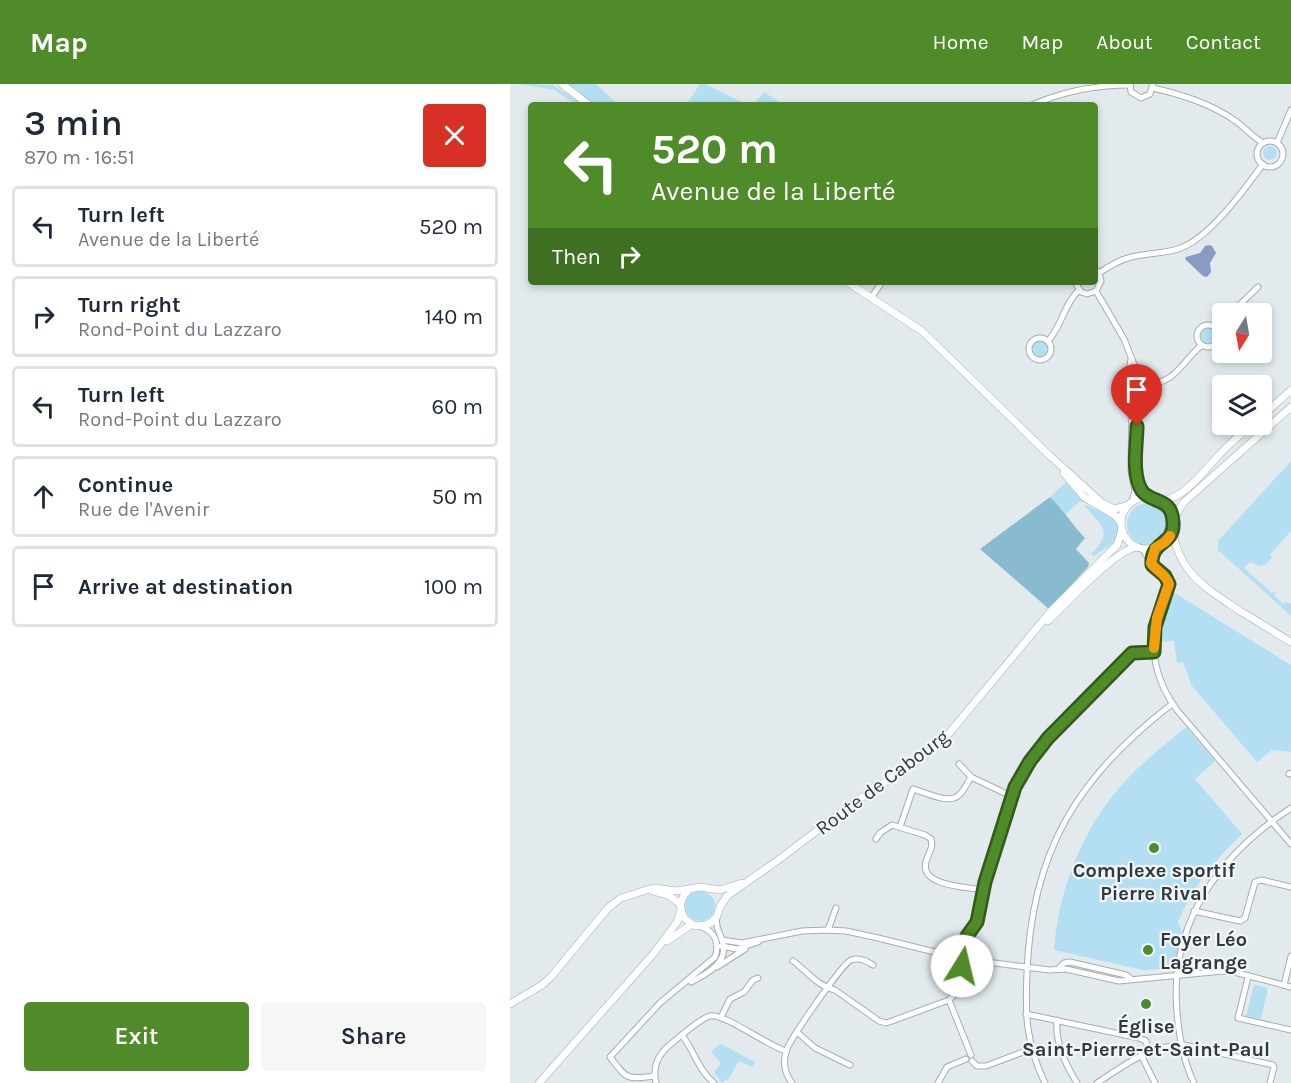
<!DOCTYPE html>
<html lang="en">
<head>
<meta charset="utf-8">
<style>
  body { margin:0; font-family:Karla,sans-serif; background:#f6f6f7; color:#1f2937; height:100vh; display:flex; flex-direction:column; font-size:22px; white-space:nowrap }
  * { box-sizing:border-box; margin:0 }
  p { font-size:20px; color:#747a83 }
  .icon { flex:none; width:33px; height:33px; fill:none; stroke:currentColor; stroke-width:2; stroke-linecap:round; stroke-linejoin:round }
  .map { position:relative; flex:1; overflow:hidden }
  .sheet { display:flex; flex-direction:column; background:#fff; width:510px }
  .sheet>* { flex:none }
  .top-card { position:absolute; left:18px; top:18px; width:570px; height:183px; border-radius:6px; box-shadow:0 3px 9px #0003; background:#4f8b29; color:#fff; overflow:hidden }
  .needle { width:39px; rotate:191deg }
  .buttons { position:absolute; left:702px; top:219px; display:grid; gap:12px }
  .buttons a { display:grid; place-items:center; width:60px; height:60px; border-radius:6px; background:#fff; box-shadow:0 3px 9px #0003; font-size:30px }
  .pin { position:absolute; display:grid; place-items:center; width:51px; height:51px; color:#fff; margin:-62px -26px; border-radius:50% 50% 50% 0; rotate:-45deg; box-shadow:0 0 6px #0007 }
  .pin .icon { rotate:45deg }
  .me { position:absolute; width:66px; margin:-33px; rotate:9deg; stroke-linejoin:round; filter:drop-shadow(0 0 4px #0008) }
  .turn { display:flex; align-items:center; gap:21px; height:126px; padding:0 24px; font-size:27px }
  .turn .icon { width:78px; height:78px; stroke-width:2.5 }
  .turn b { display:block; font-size:42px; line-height:51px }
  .then { display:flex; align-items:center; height:57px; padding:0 24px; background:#0003; gap:12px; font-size:22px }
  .round { display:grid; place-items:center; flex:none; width:63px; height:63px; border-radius:6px; background:#f6f6f7 }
  .overview { display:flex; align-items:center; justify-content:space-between; height:102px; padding:0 24px }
  h1 { font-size:36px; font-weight:600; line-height:45px }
  .cta { display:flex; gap:12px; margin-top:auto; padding:12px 24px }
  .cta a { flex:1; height:69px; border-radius:6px; background:#4f8b29; color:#fff; font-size:24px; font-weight:600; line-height:69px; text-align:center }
  .cta a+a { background:#f6f6f7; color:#1f2937 }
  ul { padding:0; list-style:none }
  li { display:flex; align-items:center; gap:18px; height:81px; margin:0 12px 9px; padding:0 12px; border:3px solid #e0e1e3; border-radius:6px }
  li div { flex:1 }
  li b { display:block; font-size:22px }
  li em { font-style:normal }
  header { display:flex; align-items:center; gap:36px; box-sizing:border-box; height:84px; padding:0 30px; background:#4f8b29; color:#fff }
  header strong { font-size:28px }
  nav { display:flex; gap:33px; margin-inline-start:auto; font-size:21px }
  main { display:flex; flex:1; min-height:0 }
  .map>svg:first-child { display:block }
</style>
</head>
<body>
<header>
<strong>Map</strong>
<nav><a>Home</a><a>Map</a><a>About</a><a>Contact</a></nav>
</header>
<main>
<section class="sheet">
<div class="overview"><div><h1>3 min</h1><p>870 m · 16:51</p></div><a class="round" style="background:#d93025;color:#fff"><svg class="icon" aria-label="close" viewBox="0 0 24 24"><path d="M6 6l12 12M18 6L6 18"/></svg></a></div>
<ul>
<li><svg class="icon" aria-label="left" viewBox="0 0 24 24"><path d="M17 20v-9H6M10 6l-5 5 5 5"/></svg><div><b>Turn left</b><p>Avenue de la Liberté</p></div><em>520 m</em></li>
<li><svg class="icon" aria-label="right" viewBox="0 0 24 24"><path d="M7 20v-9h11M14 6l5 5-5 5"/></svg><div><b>Turn right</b><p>Rond-Point du Lazzaro</p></div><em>140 m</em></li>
<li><svg class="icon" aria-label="left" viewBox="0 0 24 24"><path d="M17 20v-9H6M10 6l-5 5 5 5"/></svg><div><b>Turn left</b><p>Rond-Point du Lazzaro</p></div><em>60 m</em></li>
<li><svg class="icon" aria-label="ahead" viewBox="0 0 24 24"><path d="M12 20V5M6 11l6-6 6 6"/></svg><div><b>Continue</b><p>Rue de l'Avenir</p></div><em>50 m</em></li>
<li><svg class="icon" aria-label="arrive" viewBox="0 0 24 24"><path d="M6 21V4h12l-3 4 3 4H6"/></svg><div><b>Arrive at destination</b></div><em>100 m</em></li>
</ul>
<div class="cta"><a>Exit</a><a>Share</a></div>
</section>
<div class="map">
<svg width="781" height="999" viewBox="0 0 781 999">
  <rect width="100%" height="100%" fill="#e2eaee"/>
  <g fill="#b4dff3">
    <path d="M10 0 43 1 74 21H67L44 6Z"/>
    <path d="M57 0H86L108 21H86Z"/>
    <path d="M190 0H195L238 21H176Z"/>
    <path d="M254 8 274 21H243Z"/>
    <circle cx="760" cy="69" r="7"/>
    <circle cx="699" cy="252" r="8"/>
    <circle cx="530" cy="265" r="9"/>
    <circle cx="625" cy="301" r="8"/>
    <path d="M781 377V447L760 471 762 474 755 481 749 482 740 478 734 484 762 509 764 507 766 508 764 511 773 520 776 518 781 520V532L708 466V457Z"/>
    <path d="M556 398 573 417 572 419 570 417 556 430 540 413Z"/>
    <circle cx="638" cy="440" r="21"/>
    <path d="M577 421C589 429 608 431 609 446 609 451 607 455 604 459 597 464 590 467 584 472L581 470C604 447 592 443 575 422Z"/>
    <path d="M663 508 781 581V668L762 666 747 678 682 602 673 578 667 579 664 557 648 558 655 522Z"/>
    <path d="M676 643 705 677 685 695 732 750C704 777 682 803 668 838L672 849 665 876 657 885 633 886 544 866C549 803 573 742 617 695 635 676 656 660 676 643Z"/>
    <circle cx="190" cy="822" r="15"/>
    <path d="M744 901 758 904 751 935 736 932Z"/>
    <path d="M211 960 245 978 242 983 229 977 219 994 212 999 204 988 211 980 201 967Z"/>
  </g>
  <path fill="#88bad0" d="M540 413C554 426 562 441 575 454L566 465 579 479 578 483 539 525 470 465Z"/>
  <path fill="#889bc2" d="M699 161 702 162 706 169 700 179 701 188 697 193 693 192 675 175 676 173 690 169 695 162Z"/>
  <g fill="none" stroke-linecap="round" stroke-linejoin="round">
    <g stroke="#a5adb0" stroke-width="7">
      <g id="minor">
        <path d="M620 0 621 8 631 14 640 10 643 0"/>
        <path d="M643 4C673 11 702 20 727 38 736 45 743 53 753 59"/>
        <path d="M522 21C554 7 585 1 620 1"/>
        <circle cx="760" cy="70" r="13"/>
        <path d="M767 59 781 26"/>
        <path d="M589 189C598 183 607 177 618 174 634 169 652 170 668 165 698 156 734 106 753 80"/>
        <path d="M565 198 571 208 577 210 586 207 591 197 589 189 585 185"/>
        <path d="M586 207 614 255 625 283 636 300 627 317 626 386 631 405 640 413"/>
        <path d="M361 214 372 198"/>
        <path d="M720 230 748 203"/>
        <circle cx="698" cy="252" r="11"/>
        <path d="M705 243 712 236"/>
        <circle cx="530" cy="265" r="11"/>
        <path d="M538 257C552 242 554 220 569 206"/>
        <path d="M621 275 619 288 613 301 621 315 622 324 621 386 625 407 622 418"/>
        <path d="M636 300C666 300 671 278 692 261"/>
        <path d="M633 465 642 481 655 492 659 500C658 510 651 520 648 531 638 564 646 598 667 626L781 760"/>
        <path d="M641 479 645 464"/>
        <path d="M449 680 461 693"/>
        <path d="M779 690 781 689"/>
        <path d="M390 743 403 705C415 708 441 722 450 710 455 705 457 699 461 693L501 712"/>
        <path d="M366 755 370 749 382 741 415 751 421 755C424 764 418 769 416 778 409 802 457 803 473 806"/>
        <path d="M684 827 730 837 735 834 745 798 751 796 781 803"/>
        <path d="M318 846 326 824"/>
        <path d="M212 856 232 859 292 847 318 846 336 847 368 854 453 875 539 886 556 885 609 897 713 887 724 888 781 903"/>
        <path d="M211 862 227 865 248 858"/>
        <path d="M283 877C297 887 307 902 325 906L369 937 376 939 382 937 439 916"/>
        <path d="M207 883 235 865"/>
        <path d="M549 884 554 879 560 878 616 891 621 895"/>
        <path d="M738 893 728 934 781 946"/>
        <path d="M181 898C197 890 220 878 212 856 209 847 205 842 207 832"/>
        <path d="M774 901 781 872"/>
        <path d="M516 930 629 954 636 957 639 968"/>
        <path d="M211 933 220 915 234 908 243 896 248 894"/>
        <path d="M547 936C545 958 555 980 567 999"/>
        <path d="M287 948 305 964 340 981"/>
        <path d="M172 951C184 967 189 987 204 999"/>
        <path d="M461 971 439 916 449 906 457 852 467 838 475 798 505 703 520 677 538 654 622 569 644 568"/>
        <path d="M631 971 645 999"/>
        <path d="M462 977 467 982H476L521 965"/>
        <path d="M144 992C116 996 117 995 100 973L150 919 205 873C210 860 205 847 191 843"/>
        <path d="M146 999C142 982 149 969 162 959 172 951 189 935 200 932 214 929 258 962 276 967"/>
        <path d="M282 999C275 990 273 979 276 968 278 957 333 879 341 876 349 873 357 877 363 881"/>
        <path d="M428 999 437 983 456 975"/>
        <path d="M535 999C516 960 515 931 517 889 521 768 568 692 662 620"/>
        <path d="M587 999C615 981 640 961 674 961L763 981 764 983 760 999"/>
        <path d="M684 999C673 976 669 954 667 928 659 839 709 771 781 724"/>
      </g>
    </g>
    <g stroke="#a5adb0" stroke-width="8">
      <g id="major">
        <path d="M52 0 79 21"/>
        <path d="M337 198 412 247 539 371 592 419 604 425 617 422"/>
        <path d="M752 332 781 306"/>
        <path d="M554 389 574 413 606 432 611 439"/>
        <circle cx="637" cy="439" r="26"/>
        <path d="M651 417C676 414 694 386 710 370 720 359 731 350 742 340"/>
        <path d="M664 434 674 418 781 323"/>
        <path d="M663 445C667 488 697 505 730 527 747 537 764 548 781 558"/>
        <path d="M538 537C555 521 606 465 627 463"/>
        <path d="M179 806C170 814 168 823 174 834L185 842 196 841 202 838 207 832 210 823 217 812 267 777 345 718 414 672 436 653 541 527 607 461 612 446"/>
        <path d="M143 807 160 812 170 820"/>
        <path d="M157 857 182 840"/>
        <path d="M0 920 32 901 41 893 98 824 111 814 143 804 167 807 190 803 210 806 232 799"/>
        <path d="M29 999 145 868 167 838 171 827"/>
      </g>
    </g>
    <use href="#minor" stroke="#fff" stroke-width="5"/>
    <use href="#major" stroke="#fff" stroke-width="7"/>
  </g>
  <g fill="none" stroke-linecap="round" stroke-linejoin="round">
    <g stroke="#335a1b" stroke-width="15">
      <path id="route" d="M452 882 457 852 467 838 475 798 505 703 520 677 538 654 622 569 644 568 645 543 659 500 655 492 642 481C640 456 665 462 663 438 662 413 642 420 632 407 621 390 627 361 627 342"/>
    </g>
    <use href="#route" stroke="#4f8b29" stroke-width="10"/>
    <path stroke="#f59e0b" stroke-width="10" d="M644 564 647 534 659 500C656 490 646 487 641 479L645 464 655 458 660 452"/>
  </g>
  <g fill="#4f8b29" stroke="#eff7fb" stroke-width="2">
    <circle cx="644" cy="764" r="6"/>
    <circle cx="638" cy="866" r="6"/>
    <circle cx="636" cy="920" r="6"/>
  </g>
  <g text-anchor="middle" stroke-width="4.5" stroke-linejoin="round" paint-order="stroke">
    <g font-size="20" fill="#353839" stroke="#eff7fb">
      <text transform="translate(372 698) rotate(-37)" y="7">Route de Cabourg</text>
    </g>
    <g font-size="20" font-weight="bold" fill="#353839" stroke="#eff7fb">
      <text x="644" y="793">Complexe sportif<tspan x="644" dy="23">Pierre Rival</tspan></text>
      <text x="650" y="862" text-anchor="start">Foyer Léo<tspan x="650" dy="23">Lagrange</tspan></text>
      <text x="636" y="949">Église<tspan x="636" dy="23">Saint-Pierre-et-Saint-Paul</tspan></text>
    </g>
  </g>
</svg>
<div class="buttons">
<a><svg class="needle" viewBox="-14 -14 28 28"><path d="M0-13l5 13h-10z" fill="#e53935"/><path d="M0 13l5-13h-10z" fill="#747a83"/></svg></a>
<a><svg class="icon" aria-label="layers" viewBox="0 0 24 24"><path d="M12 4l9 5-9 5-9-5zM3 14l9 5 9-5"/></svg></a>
</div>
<div class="pin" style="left:627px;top:342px;background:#d93025"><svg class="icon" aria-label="arrive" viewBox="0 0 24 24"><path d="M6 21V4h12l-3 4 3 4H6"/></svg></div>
<svg class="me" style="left:452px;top:882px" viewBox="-20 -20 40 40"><circle r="19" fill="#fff"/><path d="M0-13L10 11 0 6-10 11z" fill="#4f8b29"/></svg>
<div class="top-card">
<div class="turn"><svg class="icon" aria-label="left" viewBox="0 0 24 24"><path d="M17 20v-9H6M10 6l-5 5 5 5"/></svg><div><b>520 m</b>Avenue de la Liberté</div></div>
<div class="then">Then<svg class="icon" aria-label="right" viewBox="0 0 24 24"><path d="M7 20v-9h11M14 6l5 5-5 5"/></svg></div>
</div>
</div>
</main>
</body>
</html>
